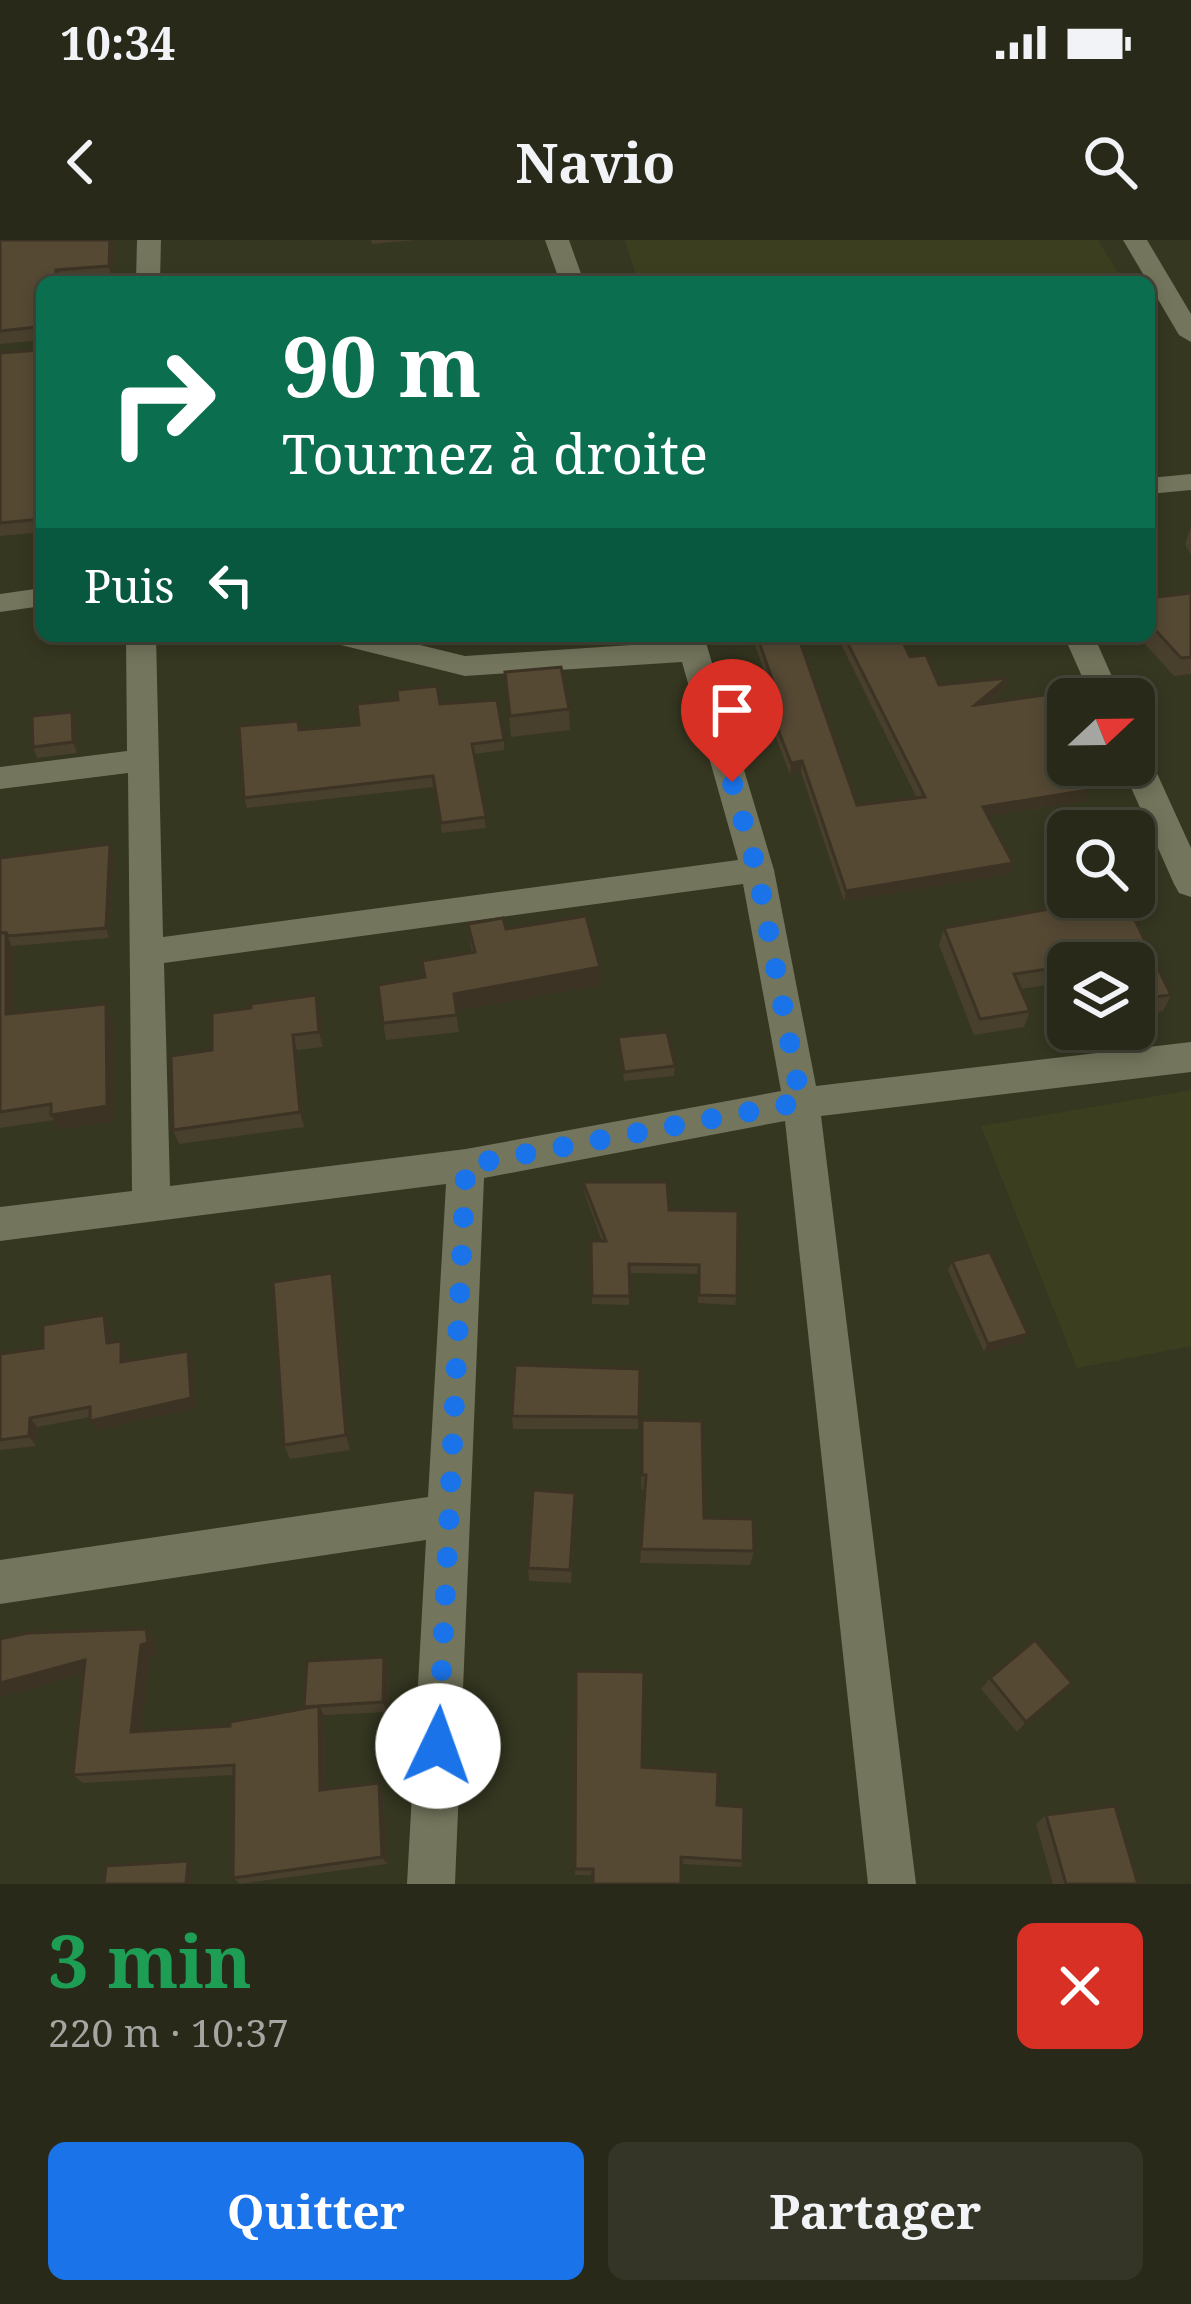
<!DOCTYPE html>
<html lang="fr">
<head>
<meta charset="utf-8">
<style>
  body { margin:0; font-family:"Noto Serif",serif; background:#343526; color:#f1f3f6; height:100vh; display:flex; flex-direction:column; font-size:45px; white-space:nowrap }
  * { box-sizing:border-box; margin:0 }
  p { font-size:39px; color:#a5a6a2 }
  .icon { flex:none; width:66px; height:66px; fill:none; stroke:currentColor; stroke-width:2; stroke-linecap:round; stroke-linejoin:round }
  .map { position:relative; height:1644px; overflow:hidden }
  .drawer { display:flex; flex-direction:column; background:#282919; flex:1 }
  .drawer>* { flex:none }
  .guide { position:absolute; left:36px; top:36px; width:1119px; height:366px; border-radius:18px; box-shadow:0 6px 18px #0003,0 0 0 3px #444538; background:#0b6e4f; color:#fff; overflow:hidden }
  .needle { width:78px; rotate:68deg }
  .buttons { position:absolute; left:1047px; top:438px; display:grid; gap:24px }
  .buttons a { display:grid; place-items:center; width:108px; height:108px; border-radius:18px; background:#282919; box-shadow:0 6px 18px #0003,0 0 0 3px #444538; font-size:60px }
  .pin { position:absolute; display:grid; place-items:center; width:102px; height:102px; color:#fff; margin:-123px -51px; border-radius:50% 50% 50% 0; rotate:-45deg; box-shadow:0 0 12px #0007 }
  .pin .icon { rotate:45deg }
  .me { position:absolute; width:132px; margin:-66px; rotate:3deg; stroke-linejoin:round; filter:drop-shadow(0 0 9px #0008) }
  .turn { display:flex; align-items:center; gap:42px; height:252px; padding:0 48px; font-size:54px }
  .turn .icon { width:156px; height:156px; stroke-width:2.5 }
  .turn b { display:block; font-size:84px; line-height:102px }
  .then { display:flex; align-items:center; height:114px; padding:0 48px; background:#0003; gap:24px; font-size:45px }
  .round { display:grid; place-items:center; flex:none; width:126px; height:126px; border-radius:18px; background:#343526 }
  .headline { display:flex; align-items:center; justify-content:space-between; height:204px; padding:0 48px }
  h1 { font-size:72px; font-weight:700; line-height:90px; color:#1e9e55 }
  .action { display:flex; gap:24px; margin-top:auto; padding:24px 48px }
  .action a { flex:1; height:138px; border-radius:18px; background:#1a73e8; color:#fff; font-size:48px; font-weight:700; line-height:138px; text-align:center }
  .action a+a { background:#343526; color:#f1f3f6 }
  .status { display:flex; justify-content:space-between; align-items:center; height:84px; padding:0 60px; background:#282919; direction:ltr }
  .status svg { height:33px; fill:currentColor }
  header { display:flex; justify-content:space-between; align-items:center; height:156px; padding:0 48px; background:#282919; font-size:54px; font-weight:700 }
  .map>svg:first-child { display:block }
</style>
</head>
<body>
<div class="status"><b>10:34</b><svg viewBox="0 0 49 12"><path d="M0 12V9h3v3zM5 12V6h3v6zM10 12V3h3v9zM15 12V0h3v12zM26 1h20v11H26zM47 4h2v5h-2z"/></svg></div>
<header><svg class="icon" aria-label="back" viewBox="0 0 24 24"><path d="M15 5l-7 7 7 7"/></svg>Navio<svg class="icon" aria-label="search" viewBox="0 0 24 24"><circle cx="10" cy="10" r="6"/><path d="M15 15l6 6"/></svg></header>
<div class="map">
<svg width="1191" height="1644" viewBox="0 0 1191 1644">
  <rect width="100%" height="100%" fill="#353721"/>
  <g fill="#3c3e20">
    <path d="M625 0H1098L1124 42H638Z"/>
    <path d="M1191 850V1106L1077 1128 981 886Z"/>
  </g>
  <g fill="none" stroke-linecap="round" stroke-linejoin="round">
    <g fill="#73755c" fill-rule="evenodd">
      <path d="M137 0H161L160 42H136Z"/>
      <path d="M545 0H569L584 42H560Z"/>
      <path d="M1123 0H1147L1191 74V102L1179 95Z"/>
      <path d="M1191 234V250L1149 254V238Z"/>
      <path d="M42 348V366L0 372V354Z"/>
      <path d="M126 396H156L163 697 738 620 682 422 465 436 333 403 328 396H383L465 416 676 402 674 396H704L774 630 816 846 1191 802V832L821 876 916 1644H868L785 881 484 938 455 1644H407L426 1300 0 1364V1320L428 1257 446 944 0 1001V967L132 951 128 533 0 549V527L127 511ZM743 644 781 851 466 909 170 946 164 723Z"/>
      <path d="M1064 396H1094L1122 459H1092Z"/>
      <path d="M1134 507 1145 510 1150 518 1191 608V657L1179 653 1174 644 1121 525H1134Z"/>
    </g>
  </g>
  <g fill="#493f2d">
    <path d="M0 0H114L112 39 42 42 41 100 0 104Z"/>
    <path d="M371 0H415L372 4Z"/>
    <path d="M42 106V292L0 296V113L39 110Z"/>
    <path d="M1191 286V315L1185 304Z"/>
    <path d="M1191 353V434L1174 436 1138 396H1149V358Z"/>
    <path d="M752 396H798L857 565 917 558 837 396H900L910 417 939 445 1005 449 988 463 1068 459V499H1063L1085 561 988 576 1013 623 1010 634 844 661 801 532 790 534 767 475 768 464 775 463Z"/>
    <path d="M505 432 569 469 570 490 511 497Z"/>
    <path d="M440 464 504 500V510L474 514 486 588 442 593 434 547 247 568 244 558 298 481 300 490 359 485Z"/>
    <path d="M76 483 77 513 37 518 33 507Z"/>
    <path d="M114 614 109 698 12 706 14 773 113 780 114 881 59 890 54 880 0 888V618Z"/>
    <path d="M1117 657 1171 755 1163 771 1134 775V723H1068V742L1020 749 1030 771 1024 787 974 795 939 705 944 688Z"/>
    <path d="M468 684 506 689 600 745 456 771 459 792 386 800 383 783 425 737 472 713Z"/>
    <path d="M320 771 323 807 297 810 304 887 179 904 173 890Z"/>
    <path d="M618 797 675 826 674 836 624 841Z"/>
    <path d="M583 942 669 970 737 1056 735 1065 698 1063V1034L629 1033V1065L592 1064 591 1001H602L584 952Z"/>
    <path d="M952 1021 1023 1102 984 1112 948 1030Z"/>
    <path d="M332 1033 336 1049 350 1210 290 1219 284 1205Z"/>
    <path d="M104 1075 110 1085 111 1103 121 1101 126 1111V1121L188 1111 193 1121 195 1168 96 1190 90 1177 37 1187 36 1206 0 1210V1114L43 1108Z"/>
    <path d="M640 1129 638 1189H513L512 1176Z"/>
    <path d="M642 1180 704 1278 754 1311 750 1325 640 1323 645 1250 641 1249Z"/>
    <path d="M575 1267 571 1343 529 1341 528 1328Z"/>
    <path d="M146 1389 154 1400 157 1414 150 1416 141 1492 230 1486 305 1468 384 1417 388 1427 387 1472 324 1475 325 1549 383 1551 387 1624 240 1644 233 1638 234 1535 83 1543 73 1535Z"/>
    <path d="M576 1431 642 1527 717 1565 743 1621 741 1627 681 1624 593 1635H575Z"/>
    <path d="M990 1438 1072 1443 1017 1492 981 1449Z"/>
    <path d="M1046 1575 1138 1644H1053L1036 1584Z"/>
  </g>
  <g fill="#3c3324">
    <path d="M110 0H114L112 39 109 26Z"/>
    <path d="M1008 438 1005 449 973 475 975 465Z"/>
    <path d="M72 472 76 483 77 513 73 502Z"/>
    <path d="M802 521 801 532 790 534 791 523Z"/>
    <path d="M1088 550 1085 561 981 577 983 567Z"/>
    <path d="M110 604 114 614 109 698 106 688Z"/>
    <path d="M1013 623 1010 634 844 661 846 651Z"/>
    <path d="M6 693 13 709 14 789 6 774Z"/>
    <path d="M600 727V745L456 771 454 754Z"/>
    <path d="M316 755 320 771 323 807 319 792Z"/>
    <path d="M106 764 113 780 114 881 59 890 51 875Z"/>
    <path d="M293 795 297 810 304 887 300 872Z"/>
    <path d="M332 1033 336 1049 350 1210 346 1195Z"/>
    <path d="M104 1075 110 1085 112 1113 107 1103Z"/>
    <path d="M1028 1094 1023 1102 984 1112 988 1104Z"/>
    <path d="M121 1101 126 1111 127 1132 121 1122Z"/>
    <path d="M188 1111 193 1121 195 1168 96 1190 90 1181Z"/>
    <path d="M30 1178 37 1187 36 1206 29 1196Z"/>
    <path d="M146 1389 154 1400 157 1414 150 1416 140 1502 131 1492 141 1405Z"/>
    <path d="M384 1417 388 1427 387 1472 383 1462Z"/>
    <path d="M85 1420 95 1431 0 1457V1443Z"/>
    <path d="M1072 1443 1062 1454 1017 1492 1026 1482Z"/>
    <path d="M319 1466 324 1475 325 1558 320 1550Z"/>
    <path d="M379 1543 383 1551 387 1624 382 1617Z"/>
    <path d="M188 1621 193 1625 191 1644H186Z"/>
  </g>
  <g fill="#554934" stroke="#3c3324" stroke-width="3">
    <path d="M0 0H110L109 26 56 30V42H42V103L38 87 0 91Z"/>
    <path d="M42 106V279L0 283V113L39 110Z"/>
    <path d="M1191 353V417L1181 418 1149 383V358Z"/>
    <path d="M757 396H798L857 565 925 557 844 396H900L910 417 926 415 939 445 1008 438 975 465 1079 450 1082 459H1068V489H1058L1068 509V525H1076L1088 550 983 567 1013 623 846 651 802 521 791 523 768 464 780 462Z"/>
    <path d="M561 427 569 469 510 476 505 432Z"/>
    <path d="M437 446 440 464 497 460 504 500 472 504 486 577 441 583 433 536 244 558 239 486 298 481 299 490 359 485 357 464 398 460 397 450Z"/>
    <path d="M72 472 73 502 33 507 32 476Z"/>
    <path d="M110 604 106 688 8 696 6 693H0V618Z"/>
    <path d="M1117 657H1124L1171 755 1136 759 1134 755V723H1068V726L1014 734 1030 771 980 779 944 688Z"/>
    <path d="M586 676 600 727 454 754 457 775 383 783 378 745 425 737 422 721 475 712 468 684 503 678 506 689Z"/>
    <path d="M0 693H6V774L106 764 107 866 51 875V864L0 872Z"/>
    <path d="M316 755 319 792 293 795 300 872 173 890 171 816 212 810V773L251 768V764Z"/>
    <path d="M667 792 675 826 624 832 618 797Z"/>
    <path d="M583 942H667L669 970 738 971 737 1056 699 1055V1025L629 1024 630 1056H592L591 1001H606Z"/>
    <path d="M990 1012 1028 1094 988 1104 952 1021Z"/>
    <path d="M332 1033 346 1195 284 1205 273 1042Z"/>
    <path d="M104 1075 107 1103 121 1101V1122L188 1111 191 1158 90 1181V1167L30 1178 29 1196 0 1200V1114L43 1108V1085Z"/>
    <path d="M515 1125 640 1129 639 1177 512 1176Z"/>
    <path d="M642 1180 702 1181 704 1278 753 1279 754 1311 641 1309 646 1235H642Z"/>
    <path d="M533 1250 575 1253 570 1330 528 1328Z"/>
    <path d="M146 1389 148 1403 141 1405 131 1492 230 1486V1482L318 1466 304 1467 307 1421 384 1417 383 1462 319 1466 320 1550 379 1543 382 1617 233 1638 234 1525 73 1535 85 1420 0 1443V1399L28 1393Z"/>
    <path d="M1035 1400 1072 1443 1026 1482 990 1438Z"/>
    <path d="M576 1431 644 1432 642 1527 718 1532 717 1565 744 1567 743 1621 681 1617V1644H593V1629H575Z"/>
    <path d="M1115 1566 1138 1644H1066L1046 1575Z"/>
    <path d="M188 1621 186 1644H104L106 1626Z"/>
  </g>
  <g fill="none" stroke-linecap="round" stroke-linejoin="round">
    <path stroke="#1a73e8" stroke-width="21" stroke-dasharray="0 37.8" d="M438 1506 466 925 801 862 757 630 732 542"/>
  </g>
</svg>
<div class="buttons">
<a><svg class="needle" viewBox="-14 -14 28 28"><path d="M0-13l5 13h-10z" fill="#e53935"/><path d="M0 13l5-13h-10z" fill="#a5a6a2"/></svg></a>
<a><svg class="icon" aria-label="search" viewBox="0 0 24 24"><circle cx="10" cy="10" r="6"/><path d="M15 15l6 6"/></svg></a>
<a><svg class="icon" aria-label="layers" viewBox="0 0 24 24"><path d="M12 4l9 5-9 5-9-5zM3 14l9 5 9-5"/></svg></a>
</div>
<div class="pin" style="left:732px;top:542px;background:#d93025"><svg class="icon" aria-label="arrive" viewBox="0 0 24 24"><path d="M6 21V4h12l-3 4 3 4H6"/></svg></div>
<svg class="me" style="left:438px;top:1506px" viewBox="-20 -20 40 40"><circle r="19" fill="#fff"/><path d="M0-13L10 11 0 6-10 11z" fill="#1a73e8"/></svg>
<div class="guide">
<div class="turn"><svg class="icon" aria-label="right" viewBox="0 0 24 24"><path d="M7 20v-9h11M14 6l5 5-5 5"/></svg><div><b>90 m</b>Tournez à droite</div></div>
<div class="then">Puis<svg class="icon" aria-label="left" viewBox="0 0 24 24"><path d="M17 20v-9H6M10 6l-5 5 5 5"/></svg></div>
</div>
</div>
<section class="drawer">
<div class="headline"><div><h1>3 min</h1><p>220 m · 10:37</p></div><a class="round" style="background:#d93025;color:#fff"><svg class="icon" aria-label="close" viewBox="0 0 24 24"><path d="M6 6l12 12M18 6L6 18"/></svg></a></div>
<div class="action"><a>Quitter</a><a>Partager</a></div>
</section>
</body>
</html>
